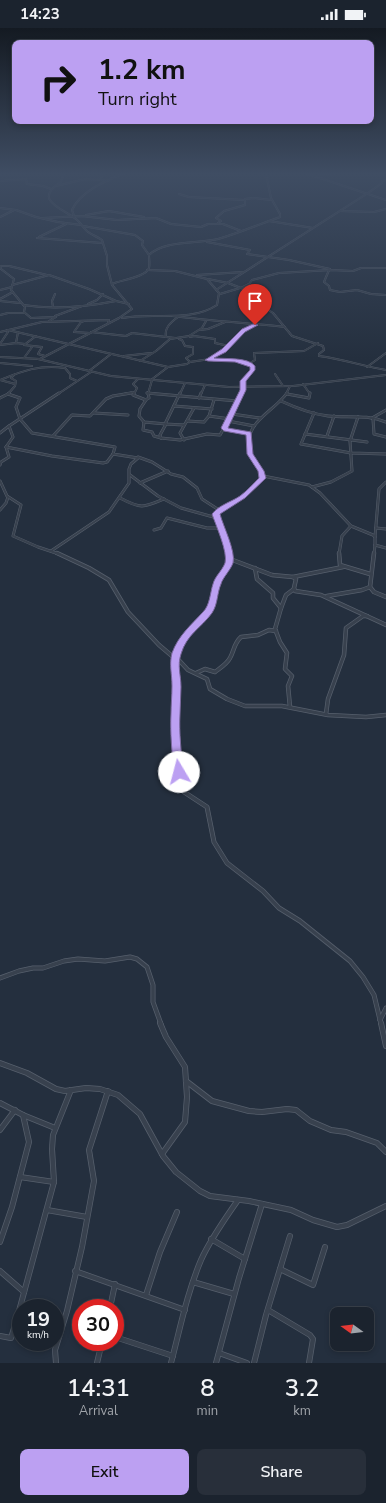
<!DOCTYPE html>
<html lang="en">
<head>
<meta charset="utf-8">
<style>
  body { margin:0; font-family:"Nunito Sans",sans-serif; background:#282f3a; color:#f1f3f6; height:100vh; display:flex; flex-direction:column; font-size:15px; white-space:nowrap }
  * { box-sizing:border-box; margin:0 }
  p { font-size:13px; color:#a0a4aa }
  .icon { flex:none; width:22px; height:22px; fill:none; stroke:currentColor; stroke-width:2; stroke-linecap:round; stroke-linejoin:round }
  .map { position:relative; height:1335px; overflow:hidden }
  .panel { display:flex; flex-direction:column; background:#1b232e; flex:1 }
  .panel>* { flex:none }
  .hud { position:absolute; left:12px; top:12px; width:362px; height:84px; border-radius:8px; box-shadow:0 2px 6px #0003,0 0 0 1px #39404a; background:#bca0f2; color:#111; overflow:hidden }
  .needle { width:26px; rotate:285deg }
  .fabs { position:absolute; left:330px; top:1279px; display:grid; gap:8px }
  .fabs a { display:grid; place-items:center; width:44px; height:44px; border-radius:8px; background:#1b232e; box-shadow:0 2px 6px #0003,0 0 0 1px #39404a; font-size:20px }
  .speed { position:absolute; left:12px; top:1271px; display:flex; gap:8px; font-size:20px; font-weight:700; text-align:center }
  .speed>* { display:grid; place-content:center; width:52px; height:52px; border-radius:50%; background:#1b232e; box-shadow:0 2px 6px #0003,0 0 0 1px #39404a; line-height:1 }
  .speed small { font-size:10px; font-weight:400 }
  .speed .limit { border:6px solid #d22; background:#fff; color:#111 }
  .pin { position:absolute; display:grid; place-items:center; width:34px; height:34px; color:#fff; margin:-41px -17px; border-radius:50% 50% 50% 0; rotate:-45deg; box-shadow:0 0 4px #0007 }
  .pin .icon { rotate:45deg }
  .me { position:absolute; width:44px; margin:-22px; rotate:352deg; stroke-linejoin:round; filter:drop-shadow(0 0 3px #0008) }
  .turn { display:flex; align-items:center; gap:14px; height:84px; padding:0 20px; font-size:18px }
  .turn .icon { width:52px; height:52px; stroke-width:2.5 }
  .turn b { display:block; font-size:28px; line-height:34px }
  .eta { display:flex; justify-content:space-evenly; align-items:center; height:68px; text-align:center }
  .eta b { font-size:24px; font-weight:600; line-height:28px }
  .button { display:flex; gap:8px; margin-top:auto; padding:8px 20px }
  .button a { flex:1; height:46px; border-radius:8px; background:#bca0f2; color:#111; font-size:16px; font-weight:600; line-height:46px; text-align:center }
  .button a+a { background:#282f3a; color:#f1f3f6 }
  .status { display:flex; justify-content:space-between; align-items:center; height:28px; padding:0 20px; background:#1b232e; direction:ltr }
  .status svg { height:11px; fill:currentColor }
  .map>svg:first-child { display:block }
</style>
</head>
<body>
<div class="status"><b>14:23</b><svg viewBox="0 0 49 12"><path d="M0 12V9h3v3zM5 12V6h3v6zM10 12V3h3v9zM15 12V0h3v12zM26 1h20v11H26zM47 4h2v5h-2z"/></svg></div>
<div class="map">
<svg width="386" height="1335" viewBox="0 0 386 1335">
  <rect width="100%" height="100%" fill="#242f3e"/>
  <g fill="none" stroke-linecap="round" stroke-linejoin="round">
    <g stroke="#565f6c" stroke-width="2">
      <g id="minor-far4">
        <path d="M102 144 101 152 108 153"/>
        <path d="M278 144 283 145"/>
        <path d="M302 144 386 172"/>
        <path d="M316 149 321 146 336 145"/>
        <path d="M0 153 26 151 27 156 43 158 51 161"/>
        <path d="M56 158 85 151 102 152"/>
        <path d="M179 166 189 169 244 172"/>
        <path d="M0 180 16 182 36 189 58 194 81 197"/>
        <path d="M340 183 374 184 386 181"/>
        <path d="M86 187 109 183 144 189"/>
        <path d="M74 188 72 182C81 162 108 152 127 144"/>
        <path d="M0 189 14 182"/>
        <path d="M43 190 82 188 117 192 156 190 171 196 201 199 208 196H223L241 203"/>
        <path d="M269 193 313 200"/>
        <path d="M218 195 221 193 216 190 224 183 245 177V171L253 170 271 172"/>
        <path d="M83 198 135 207 143 213 142 217 149 227"/>
        <path d="M39 209 66 196"/>
        <path d="M37 210 102 215"/>
        <path d="M207 214 250 222 247 226 289 232 330 241"/>
        <path d="M0 238 1 241 14 251 11 262 25 279 24 284 31 290 56 289 49 293"/>
        <path d="M0 238H9L47 247"/>
        <path d="M329 242 324 254 329 258 330 262 340 264 357 262 371 266 386 267"/>
        <path d="M197 247 243 244"/>
        <path d="M208 251 228 255"/>
        <path d="M228 255 241 260 263 275 264 279 273 285 292 308 323 318 324 322 319 326V328C342 331 363 338 386 342"/>
        <path d="M112 256C121 252 146 249 149 240 150 236 149 231 149 227 164 212 198 216 218 211 239 205 260 196 280 189V186L271 170 266 146 268 144"/>
        <path d="M12 257 49 247 89 261 116 273 129 276"/>
        <path d="M241 260 249 256 252 252 279 245 331 242 353 243 361 240H386"/>
        <path d="M0 262 12 259"/>
        <path d="M216 262 368 165 382 155V153L386 152"/>
        <path d="M220 266 240 260"/>
        <path d="M0 271 13 264"/>
        <path d="M0 273 20 275"/>
        <path d="M88 276 97 272 103 266"/>
        <path d="M23 277C54 282 85 279 116 273"/>
        <path d="M53 279 52 273 55 266"/>
        <path d="M0 287 8 285H25"/>
        <path d="M55 288 82 278"/>
        <path d="M173 288C210 293 248 295 285 299"/>
        <path d="M122 290C152 284 190 295 217 277L219 265 207 251 175 243 147 242"/>
        <path d="M84 293 81 294 74 304 90 305"/>
        <path d="M8 302 168 339 151 352"/>
        <path d="M200 302 208 301 225 294"/>
        <path d="M0 304 42 294 109 292 108 295"/>
        <path d="M91 304 126 308 132 305 175 310"/>
        <path d="M36 308 24 317 42 319 38 326 45 328"/>
        <path d="M166 309C164 300 171 294 178 289"/>
        <path d="M190 309 194 308 215 311V315L229 318"/>
        <path d="M16 315 18 304"/>
        <path d="M0 316 8 304 7 302"/>
        <path d="M0 317 16 315 25 316"/>
        <path d="M124 328 151 325"/>
        <path d="M0 329 40 331 119 290 132 281 112 257 107 237V228L102 212C98 209 92 207 88 204 84 201 80 194 76 191 62 180 32 172 61 154L64 144"/>
        <path d="M24 330 32 319"/>
        <path d="M38 331 111 348 229 359 293 358 386 347"/>
        <path d="M208 332 224 323 244 302 258 296"/>
        <path d="M140 333 156 323 170 311 189 308 202 300 206 293"/>
        <path d="M190 334 210 331 215 333 233 332 250 336"/>
        <path d="M0 335 32 338"/>
        <path d="M168 339 187 336 190 334 186 330 193 326V319L185 318 182 312 179 311"/>
        <path d="M367 339 386 325"/>
        <path d="M89 343 111 326"/>
        <path d="M275 346 283 358"/>
        <path d="M0 352C22 343 41 336 65 340L70 346V350L77 353"/>
        <path d="M0 352 15 356"/>
        <path d="M303 356 310 366"/>
        <path d="M147 365 157 366"/>
        <path d="M8 366 15 358 16 353 11 350 15 346"/>
        <path d="M58 366 91 344"/>
        <path d="M124 366 135 364"/>
        <path d="M134 366 137 360 133 356 138 351"/>
        <path d="M148 366 152 352"/>
        <path d="M180 366 185 355"/>
        <path d="M201 366 205 357"/>
        <path d="M241 366 243 362V353L253 341 250 335 255 332 254 325 304 323 318 315"/>
        <path d="M286 366 290 358"/>
      </g>
    </g>
    <g stroke="#565f6c" stroke-width="3">
      <g id="minor-far3">
        <path d="M9 365 8 366 20 370 16 379 20 391 32 405 115 419 113 426 138 430 131 436 129 441V455L109 484 51 523"/>
        <path d="M134 365 133 367 146 372 140 381 139 388 144 394 166 396 160 407 161 410 180 412 207 406 220 407 224 400"/>
        <path d="M147 365 237 373"/>
        <path d="M180 365 165 396 184 397"/>
        <path d="M242 365 225 400 226 402 249 406"/>
        <path d="M287 366 309 370 310 365"/>
        <path d="M0 370 8 366"/>
        <path d="M199 370 201 365"/>
        <path d="M145 372 149 370 148 365"/>
        <path d="M281 373C296 380 312 386 328 388 347 390 367 386 386 394"/>
        <path d="M174 378 212 381"/>
        <path d="M94 385 128 387"/>
        <path d="M314 385 301 416 351 425 386 426"/>
        <path d="M232 386 260 390"/>
        <path d="M209 388 230 391"/>
        <path d="M372 390 386 382"/>
        <path d="M373 391 374 406 386 409"/>
        <path d="M187 393 204 394 209 388 214 372"/>
        <path d="M228 393 254 398"/>
        <path d="M144 394 143 402 152 404 154 408 161 410"/>
        <path d="M0 405 9 398"/>
        <path d="M305 406 367 414"/>
        <path d="M53 408 72 387 90 388 106 371 113 368 131 365"/>
        <path d="M327 408 334 388"/>
        <path d="M184 412 180 405 194 380"/>
        <path d="M6 419 52 428 103 435 107 434 113 426"/>
        <path d="M138 429 152 434 171 446 183 449 197 460 202 471 219 482"/>
        <path d="M0 437 1 434 9 429 6 419 13 409 9 398 59 365"/>
        <path d="M130 447 158 468 181 480 217 490"/>
        <path d="M263 448 309 457 320 465 351 498 373 507 375 509V517L386 520"/>
        <path d="M0 453 7 468 21 477 13 508 38 519 59 526"/>
        <path d="M140 455 168 443"/>
        <path d="M312 459 331 454 352 443 350 413 358 389"/>
        <path d="M120 470C141 481 143 480 164 471"/>
        <path d="M0 482 6 475 8 469"/>
        <path d="M376 500 386 501"/>
        <path d="M154 502 161 500 167 490 207 500H220"/>
        <path d="M375 509 379 461 386 454"/>
        <path d="M229 526 228 518 216 486 248 465 263 450C260 441 252 434 250 425 242 394 272 386 287 365"/>
        <path d="M339 526 342 508 351 498"/>
        <path d="M374 526 375 517"/>
      </g>
    </g>
    <g stroke="#565f6c" stroke-width="4.5">
      <g id="minor-far2">
        <path d="M57 525 89 540 109 552 128 584 159 617 172 628 176 629 188 642 207 651 210 661 227 671 245 678H282L328 687 366 689 386 687"/>
        <path d="M339 525 340 537 370 546"/>
        <path d="M374 525 370 559 374 564 386 569"/>
        <path d="M230 531 272 547 293 549 343 539"/>
        <path d="M255 540 257 551 273 565V570L281 580 275 601 280 614 287 625 285 641 292 648 288 658 290 679"/>
        <path d="M293 549 296 551 294 560 295 563 321 567 386 597"/>
        <path d="M327 568 362 562 370 559"/>
        <path d="M281 580 286 567 294 561"/>
        <path d="M196 645 205 641 215 644C220 640 227 636 230 630 234 623 234 615 241 609L258 607 269 602 276 603"/>
        <path d="M326 686 328 671 344 627 346 600 363 588H367"/>
        <path d="M177 731 175 687 177 658 174 637 177 625 189 602 208 583 214 571 217 554 224 545 230 531 229 525"/>
      </g>
    </g>
    <g stroke="#565f6c" stroke-width="5">
      <g id="minor-far1">
        <path d="M177 730 181 757 184 764 207 779 214 814 227 835 263 863 279 880 300 893 350 933 363 949 374 967 381 996"/>
        <path d="M0 950 19 943 33 940H43L64 933 78 931 105 933 130 929 137 931 147 939 153 957V974L161 996"/>
        <path d="M380 992 386 980"/>
      </g>
    </g>
    <g stroke="#565f6c" stroke-width="6">
      <g id="minor">
        <path d="M160 995 166 1009 185 1039 187 1069 185 1094 162 1126"/>
        <path d="M381 995 386 1018"/>
        <path d="M0 1035 27 1045 56 1061 65 1063 86 1060 100 1061 118 1067 140 1086 163 1128 176 1144 200 1163 210 1168 249 1173 291 1182 313 1192 337 1199 347 1197 386 1178"/>
        <path d="M186 1053 212 1073 249 1083 262 1084 287 1081 296 1082 310 1093 331 1102 346 1104 377 1115 386 1124"/>
        <path d="M0 1075 23 1087 55 1100"/>
        <path d="M0 1102 15 1082"/>
        <path d="M20 1149 54 1154"/>
        <path d="M47 1182 87 1189"/>
        <path d="M211 1211 245 1231"/>
        <path d="M0 1214 12 1179 29 1114 23 1087"/>
        <path d="M280 1241 313 1257 325 1219"/>
        <path d="M0 1243 24 1264"/>
        <path d="M75 1243 185 1282"/>
        <path d="M193 1254 234 1266"/>
        <path d="M146 1267 160 1224 177 1184"/>
        <path d="M110 1280 115 1256"/>
        <path d="M268 1282 310 1307 313 1311 309 1335"/>
        <path d="M0 1308 11 1310 16 1294 54 1154 52 1121 53 1107 71 1062"/>
        <path d="M115 1309 173 1328"/>
        <path d="M219 1325 247 1335"/>
        <path d="M56 1335 55 1322 67 1283 82 1219 94 1153 89 1122 108 1063"/>
        <path d="M97 1335 102 1314"/>
        <path d="M171 1335C180 1301 187 1265 201 1232 211 1210 225 1191 238 1172"/>
        <path d="M216 1335 239 1250 262 1176"/>
        <path d="M254 1335 266 1287 290 1208"/>
      </g>
    </g>
    <use href="#minor-far4" stroke="#38414e" stroke-width="1.5"/>
    <use href="#minor-far3" stroke="#38414e" stroke-width="2"/>
    <use href="#minor-far2" stroke="#38414e" stroke-width="3"/>
    <use href="#minor-far1" stroke="#38414e" stroke-width="3.5"/>
    <use href="#minor" stroke="#38414e" stroke-width="4.5"/>
  </g>
  <linearGradient id="sky" x2="0" y2="1"><stop stop-color="#141a22"/><stop offset="0.44" stop-color="#3f4d63"/><stop offset="1" stop-color="#3f4d63" stop-opacity="0"/></linearGradient>
  <rect width="386" height="331" fill="url(#sky)"/>
  <path fill="#bca0f2" stroke="#7a689d" d="M253 296 258 297 245 304 226 324 214 330C226 331 248 329 255 338V342L246 353V362L228 400 251 404 253 426 264 443 266 450 245 470 220 486C223 498 236 523 233 535 230 543 223 549 221 556 217 565 218 576 212 585 201 600 187 606 181 626 177 638 181 647 181 659 181 668 180 677 180 686 179 705 181 725 184 744L183 746H176L174 744C172 725 170 705 171 686 171 677 172 668 172 658 172 646 169 637 172 625 178 608 191 597 203 584 210 577 210 565 213 556 215 548 222 543 225 535 228 524 216 498 212 486 219 477 231 474 240 468 247 463 253 456 259 450L258 443 247 426 246 407 224 403 221 400 240 362V353L250 342V339L235 334 208 333 205 332 222 321 242 301Z"/>
</svg>
<div class="fabs">
<a><svg class="needle" viewBox="-14 -14 28 28"><path d="M0-13l5 13h-10z" fill="#e53935"/><path d="M0 13l5-13h-10z" fill="#a0a4aa"/></svg></a>
</div>
<div class="speed"><div>19<small>km/h</small></div><div class="limit">30</div></div>
<div class="pin" style="left:255px;top:297px;background:#d93025"><svg class="icon" aria-label="arrive" viewBox="0 0 24 24"><path d="M6 21V4h12l-3 4 3 4H6"/></svg></div>
<svg class="me" style="left:179px;top:744px" viewBox="-20 -20 40 40"><circle r="19" fill="#fff"/><path d="M0-13L10 11 0 6-10 11z" fill="#bca0f2"/></svg>
<div class="hud">
<div class="turn"><svg class="icon" aria-label="right" viewBox="0 0 24 24"><path d="M7 20v-9h11M14 6l5 5-5 5"/></svg><div><b>1.2 km</b>Turn right</div></div>
</div>
</div>
<section class="panel">
<div class="eta">
<div><b>14:31</b><p>Arrival</p></div>
<div><b>8</b><p>min</p></div>
<div><b>3.2</b><p>km</p></div>
</div>
<div class="button"><a>Exit</a><a>Share</a></div>
</section>
</body>
</html>
